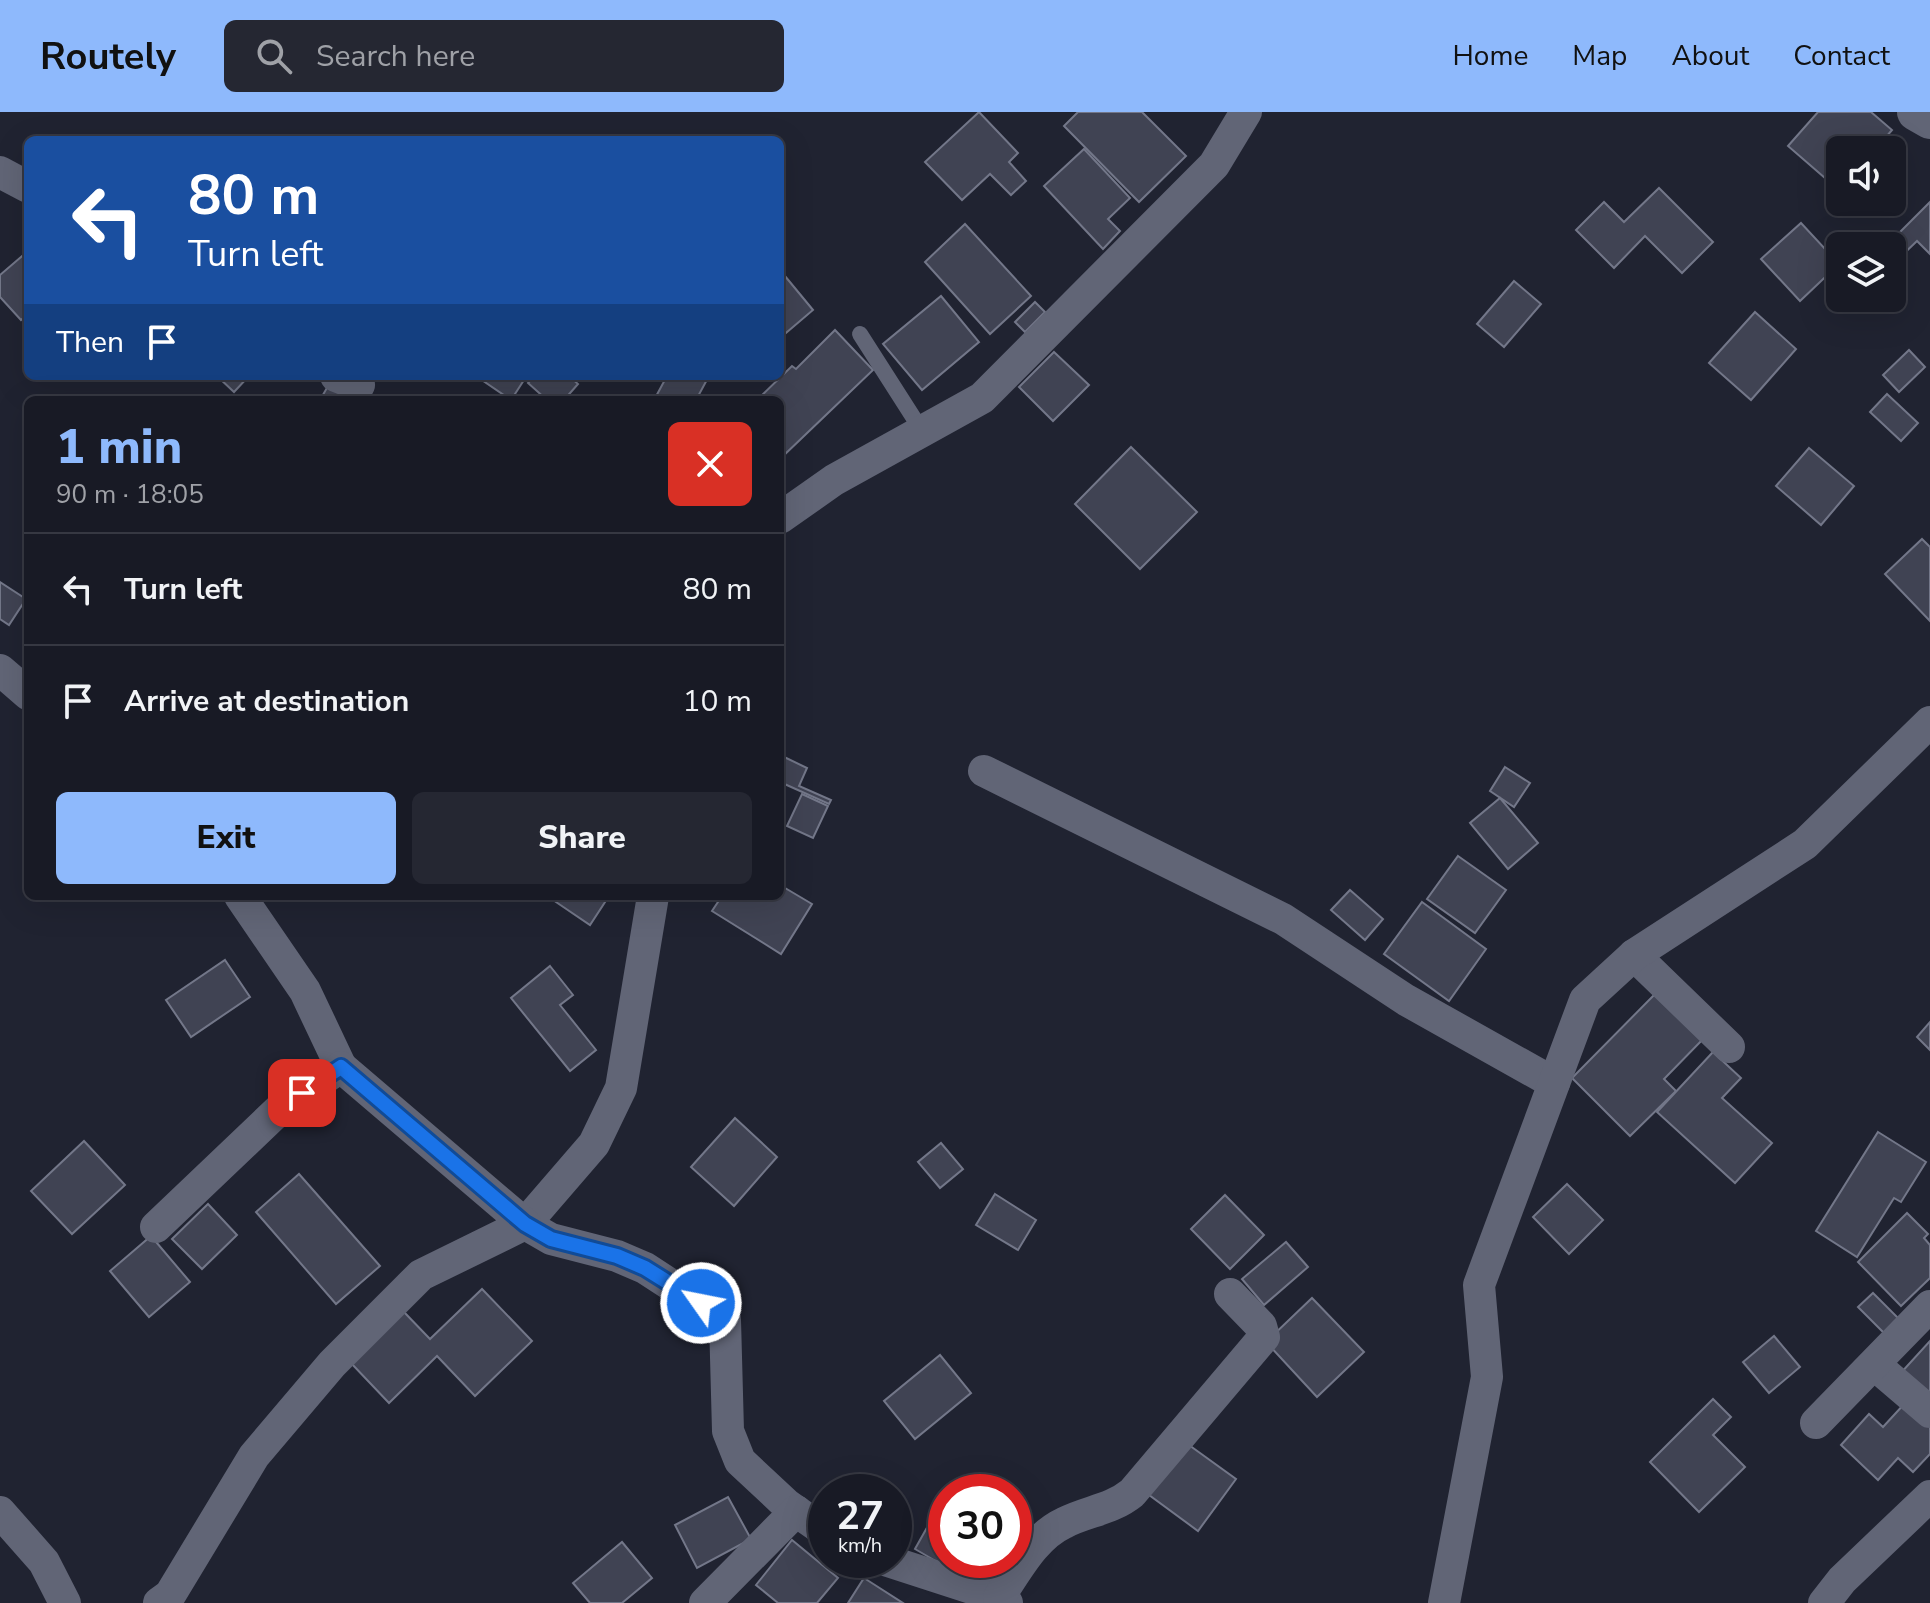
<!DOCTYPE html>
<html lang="en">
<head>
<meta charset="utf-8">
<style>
  body { margin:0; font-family:"Nunito Sans",sans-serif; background:#252732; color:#f1f3f6; height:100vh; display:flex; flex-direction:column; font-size:30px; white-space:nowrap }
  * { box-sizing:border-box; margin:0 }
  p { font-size:26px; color:#9fa1a7 }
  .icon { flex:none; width:44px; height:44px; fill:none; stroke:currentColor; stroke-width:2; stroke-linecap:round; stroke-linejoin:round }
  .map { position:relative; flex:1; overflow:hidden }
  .side { position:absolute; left:24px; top:284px; width:760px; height:504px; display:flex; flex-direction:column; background:#181a25; border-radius:12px; box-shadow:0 8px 32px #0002,0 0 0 2px #363842 }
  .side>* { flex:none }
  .guide { position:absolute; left:24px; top:24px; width:760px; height:244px; border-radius:12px; box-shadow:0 8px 32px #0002,0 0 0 2px #363842; background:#1a4fa0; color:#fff; overflow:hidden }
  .tools { position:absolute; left:1826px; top:24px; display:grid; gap:16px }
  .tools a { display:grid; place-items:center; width:80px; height:80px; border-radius:12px; background:#181a25; box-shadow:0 8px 32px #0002,0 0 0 2px #363842; font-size:40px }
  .speed { position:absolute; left:808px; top:1362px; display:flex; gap:16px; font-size:40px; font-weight:700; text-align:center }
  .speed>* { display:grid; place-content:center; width:104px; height:104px; border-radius:50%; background:#181a25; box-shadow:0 8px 32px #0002,0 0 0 2px #363842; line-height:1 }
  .speed small { font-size:20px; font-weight:400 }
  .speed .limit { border:12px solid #d22; background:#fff; color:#111 }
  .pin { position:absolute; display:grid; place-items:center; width:68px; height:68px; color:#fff; margin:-34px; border-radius:16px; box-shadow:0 4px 12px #0006 }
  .me { position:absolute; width:88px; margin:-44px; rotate:303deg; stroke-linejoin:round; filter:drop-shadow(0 0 6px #0008) }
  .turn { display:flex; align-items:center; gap:28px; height:168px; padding:0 32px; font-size:36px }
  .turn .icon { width:104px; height:104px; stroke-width:2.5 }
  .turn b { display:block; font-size:56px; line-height:68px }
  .then { display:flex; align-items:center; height:76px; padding:0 32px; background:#0003; gap:16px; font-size:30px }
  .round { display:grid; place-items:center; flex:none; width:84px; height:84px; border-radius:12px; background:#252732 }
  .headline { display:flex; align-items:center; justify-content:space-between; height:136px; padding:0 32px }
  h1 { font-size:48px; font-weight:800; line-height:60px; color:#8eb9fc }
  .button { display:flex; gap:16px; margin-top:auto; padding:16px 32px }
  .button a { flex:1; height:92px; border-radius:12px; background:#8eb9fc; color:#111; font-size:32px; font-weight:800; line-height:92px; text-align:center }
  .button a+a { background:#252732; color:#f1f3f6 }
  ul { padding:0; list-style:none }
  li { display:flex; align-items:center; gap:24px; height:112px; padding:0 32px; border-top:2px solid #363842 }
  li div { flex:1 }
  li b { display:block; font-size:30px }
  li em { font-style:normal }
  header { display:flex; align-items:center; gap:48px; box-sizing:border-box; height:112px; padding:0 40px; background:#8eb9fc; color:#111 }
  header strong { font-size:38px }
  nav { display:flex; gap:44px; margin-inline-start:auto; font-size:28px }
  .search { width:560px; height:72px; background:#252732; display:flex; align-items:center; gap:20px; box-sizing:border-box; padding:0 28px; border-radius:12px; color:#9fa1a7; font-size:30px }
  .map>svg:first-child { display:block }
</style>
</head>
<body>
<header>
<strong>Routely</strong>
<div class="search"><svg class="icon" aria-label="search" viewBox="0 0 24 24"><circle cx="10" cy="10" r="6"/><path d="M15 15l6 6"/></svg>Search here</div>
<nav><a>Home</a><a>Map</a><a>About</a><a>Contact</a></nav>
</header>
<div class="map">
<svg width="1930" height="1491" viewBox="0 0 1930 1491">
  <rect width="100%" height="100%" fill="#202331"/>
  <g fill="#404353" stroke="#737789" stroke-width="2">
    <path d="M979 0 1018 41 1009 50 1026 69 1011 83 990 62 962 88 925 50Z"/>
    <path d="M1078 0H1142L1186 44 1139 90 1064 14Z"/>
    <path d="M1818 0H1871L1892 18 1875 38H1840V79L1788 34Z"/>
    <path d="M1084 37 1130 86 1108 107 1120 119 1103 137 1044 74Z"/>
    <path d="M1659 76 1713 130 1682 161 1645 124 1614 156 1576 118 1604 90 1624 110Z"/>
    <path d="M1930 90V142L1917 129 1892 153V134H1886Z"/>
    <path d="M1801 111 1839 152 1800 189 1761 147Z"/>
    <path d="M965 112 1031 184 990 222 925 150Z"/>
    <path d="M28 139V202L21 208 0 185V163Z"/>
    <path d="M780 158 813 198 780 226Z"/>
    <path d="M1514 169 1541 192 1504 235 1477 212Z"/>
    <path d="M941 184 979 230 922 278 883 232Z"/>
    <path d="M1035 190 1045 200 1025 220 1015 210Z"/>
    <path d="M1755 200 1796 237 1751 288 1709 251Z"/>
    <path d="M835 218 873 258 782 345 780 343V288H757L792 254 796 257Z"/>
    <path d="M1909 238 1925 255 1899 280 1883 263Z"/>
    <path d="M1054 240 1089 273 1053 309 1019 275Z"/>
    <path d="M217 264H249L234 280Z"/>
    <path d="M476 264H524L526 265 511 288Z"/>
    <path d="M535 264H569L578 272 564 288H547L528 271Z"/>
    <path d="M667 264H709L696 288H654Z"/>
    <path d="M328 274 353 288H320Z"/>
    <path d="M1887 282 1918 311 1901 329 1870 300Z"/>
    <path d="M1131 335 1197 400 1140 457 1075 392Z"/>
    <path d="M1809 336 1854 374 1821 413 1776 374Z"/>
    <path d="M1922 427 1930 435V509L1885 462Z"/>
    <path d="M0 470 26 487 9 513 0 507Z"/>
    <path d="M780 643 807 656 799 674 831 688 829 692 780 670Z"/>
    <path d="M1505 655 1530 671 1514 695 1490 679Z"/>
    <path d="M802 682 828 694 813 726 787 714Z"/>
    <path d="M1500 686 1538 731 1508 757 1470 711Z"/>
    <path d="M1458 744 1506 778 1475 821 1427 787Z"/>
    <path d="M780 773 812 792 781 842 712 799 722 784H780Z"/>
    <path d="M1350 778 1383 807 1365 828 1331 798Z"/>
    <path d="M555 784H609L590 813 553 788Z"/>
    <path d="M1422 790 1486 837 1449 889 1384 842Z"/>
    <path d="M225 848 250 885 191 925 166 888Z"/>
    <path d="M550 854 573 883 560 893 596 938 570 959 511 886Z"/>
    <path d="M1662 875 1708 922 1664 967 1676 979 1630 1024 1572 966Z"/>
    <path d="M1930 910V938L1917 925Z"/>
    <path d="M1713 940 1741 966 1722 986 1772 1031 1735 1071 1657 1000Z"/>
    <path d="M735 1006 777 1045 734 1094 691 1055Z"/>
    <path d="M1878 1020 1926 1050 1901 1090 1894 1086 1857 1145 1816 1119Z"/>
    <path d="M84 1029 125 1073 72 1122 31 1079Z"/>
    <path d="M941 1031 963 1057 940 1076 918 1050Z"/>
    <path d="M299 1062 380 1154 336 1192 256 1100Z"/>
    <path d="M1567 1072 1603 1108 1569 1142 1533 1105Z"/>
    <path d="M995 1082 1036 1108 1018 1138 976 1113Z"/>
    <path d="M1225 1083 1264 1123 1230 1157 1191 1117Z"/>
    <path d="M208 1092 237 1123 202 1157 172 1127Z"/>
    <path d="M1907 1101 1928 1122 1924 1126 1930 1133V1166L1901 1194 1858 1150Z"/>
    <path d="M151 1124 190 1170 149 1205 110 1159Z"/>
    <path d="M1286 1130 1308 1155 1264 1193 1242 1167Z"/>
    <path d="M482 1177 532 1229 475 1284 437 1244 389 1291 350 1250 403 1199 430 1227Z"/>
    <path d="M1873 1181 1901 1209 1887 1224 1858 1195Z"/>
    <path d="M1312 1186 1364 1240 1317 1285 1266 1230Z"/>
    <path d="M1774 1224 1800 1255 1769 1281 1743 1250Z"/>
    <path d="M1930 1229V1291L1899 1263Z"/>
    <path d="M940 1243 971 1281 915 1327 884 1289Z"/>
    <path d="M1713 1287 1731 1305 1713 1323 1745 1355 1699 1400 1650 1350Z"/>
    <path d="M1906 1290 1930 1312V1342L1913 1360 1898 1346 1878 1368 1841 1333 1869 1302 1883 1315Z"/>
    <path d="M1182 1328 1236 1367 1198 1419 1145 1380Z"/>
    <path d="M728 1385 751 1427 697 1456 675 1413Z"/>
    <path d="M943 1387 946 1389V1448H992L977 1473 915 1437Z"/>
    <path d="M792 1428 838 1466 817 1491H778L756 1473Z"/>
    <path d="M622 1430 652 1466 622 1491H590L573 1471Z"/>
    <path d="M864 1466 903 1491H848Z"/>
  </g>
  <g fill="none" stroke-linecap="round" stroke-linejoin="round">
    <path stroke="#616576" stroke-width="16" d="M860 222 922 319"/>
    <g stroke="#616576" stroke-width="32">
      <path d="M0 60 28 75"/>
      <path d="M336 264 359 273"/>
      <path d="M780 406 834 368 982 286 1214 53 1246 0"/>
      <path d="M0 558 28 582"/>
      <path d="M984 659 1283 807 1406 888 1554 971"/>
      <path d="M653 784 621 976 594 1032 525 1112 551 1127 617 1144 645 1156 725 1208 728 1319 740 1349 786 1392 826 1420"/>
      <path d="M1634 843 1729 935"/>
      <path d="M156 1115 283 994 341 955 305 879 240 784"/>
      <path d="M1875 1253 1930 1300"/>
      <path d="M1816 1311 1930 1194"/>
      <path d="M0 1400 44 1450 65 1491"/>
      <path d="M885 1448 999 1485 1007 1491"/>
      <path d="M999 1485C1017 1459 1034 1425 1064 1411 1087 1399 1111 1398 1132 1381L1264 1225 1261 1214 1230 1182"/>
      <path d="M159 1491 170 1483 254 1344 332 1252 421 1163 525 1112 341 955"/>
      <path d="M705 1491 796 1399"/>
      <path d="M1444 1491 1487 1265 1479 1173 1585 888 1634 843 1805 732 1930 610"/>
      <path d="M1824 1491 1842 1468 1930 1384"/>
    </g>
    <path stroke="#616576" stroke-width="38" d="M1916 0 1930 8"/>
  </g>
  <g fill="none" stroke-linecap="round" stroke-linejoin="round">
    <g stroke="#114b97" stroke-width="20">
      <path id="route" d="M302 981 341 955 525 1112 551 1127 617 1144 645 1156 701 1191"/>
    </g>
    <use href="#route" stroke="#1a73e8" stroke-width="14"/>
  </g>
</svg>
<div class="tools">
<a><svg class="icon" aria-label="sound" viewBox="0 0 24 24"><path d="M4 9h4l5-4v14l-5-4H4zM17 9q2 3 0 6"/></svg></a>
<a><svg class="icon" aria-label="layers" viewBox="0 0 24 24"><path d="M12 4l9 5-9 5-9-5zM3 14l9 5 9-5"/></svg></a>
</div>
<div class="speed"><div>27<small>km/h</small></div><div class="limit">30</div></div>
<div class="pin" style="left:302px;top:981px;background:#d93025"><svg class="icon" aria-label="arrive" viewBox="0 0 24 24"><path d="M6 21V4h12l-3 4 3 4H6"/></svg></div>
<svg class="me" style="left:701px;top:1191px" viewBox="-20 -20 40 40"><circle r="17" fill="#1a73e8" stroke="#fff" stroke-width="3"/><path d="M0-11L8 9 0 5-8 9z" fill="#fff"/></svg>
<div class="guide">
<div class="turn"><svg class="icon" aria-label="left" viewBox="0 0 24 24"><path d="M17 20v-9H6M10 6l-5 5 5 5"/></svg><div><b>80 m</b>Turn left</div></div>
<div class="then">Then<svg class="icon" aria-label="arrive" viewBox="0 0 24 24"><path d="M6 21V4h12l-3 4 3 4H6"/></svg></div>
</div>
<section class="side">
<div class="headline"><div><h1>1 min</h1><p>90 m · 18:05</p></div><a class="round" style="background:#d93025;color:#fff"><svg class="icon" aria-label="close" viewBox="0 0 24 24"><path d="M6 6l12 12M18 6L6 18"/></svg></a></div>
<ul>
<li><svg class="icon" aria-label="left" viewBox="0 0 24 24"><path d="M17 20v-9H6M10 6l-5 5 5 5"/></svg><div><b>Turn left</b></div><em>80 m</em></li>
<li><svg class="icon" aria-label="arrive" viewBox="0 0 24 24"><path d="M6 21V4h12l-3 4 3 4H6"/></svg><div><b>Arrive at destination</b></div><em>10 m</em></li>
</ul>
<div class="button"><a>Exit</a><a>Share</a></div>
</section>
</div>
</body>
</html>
